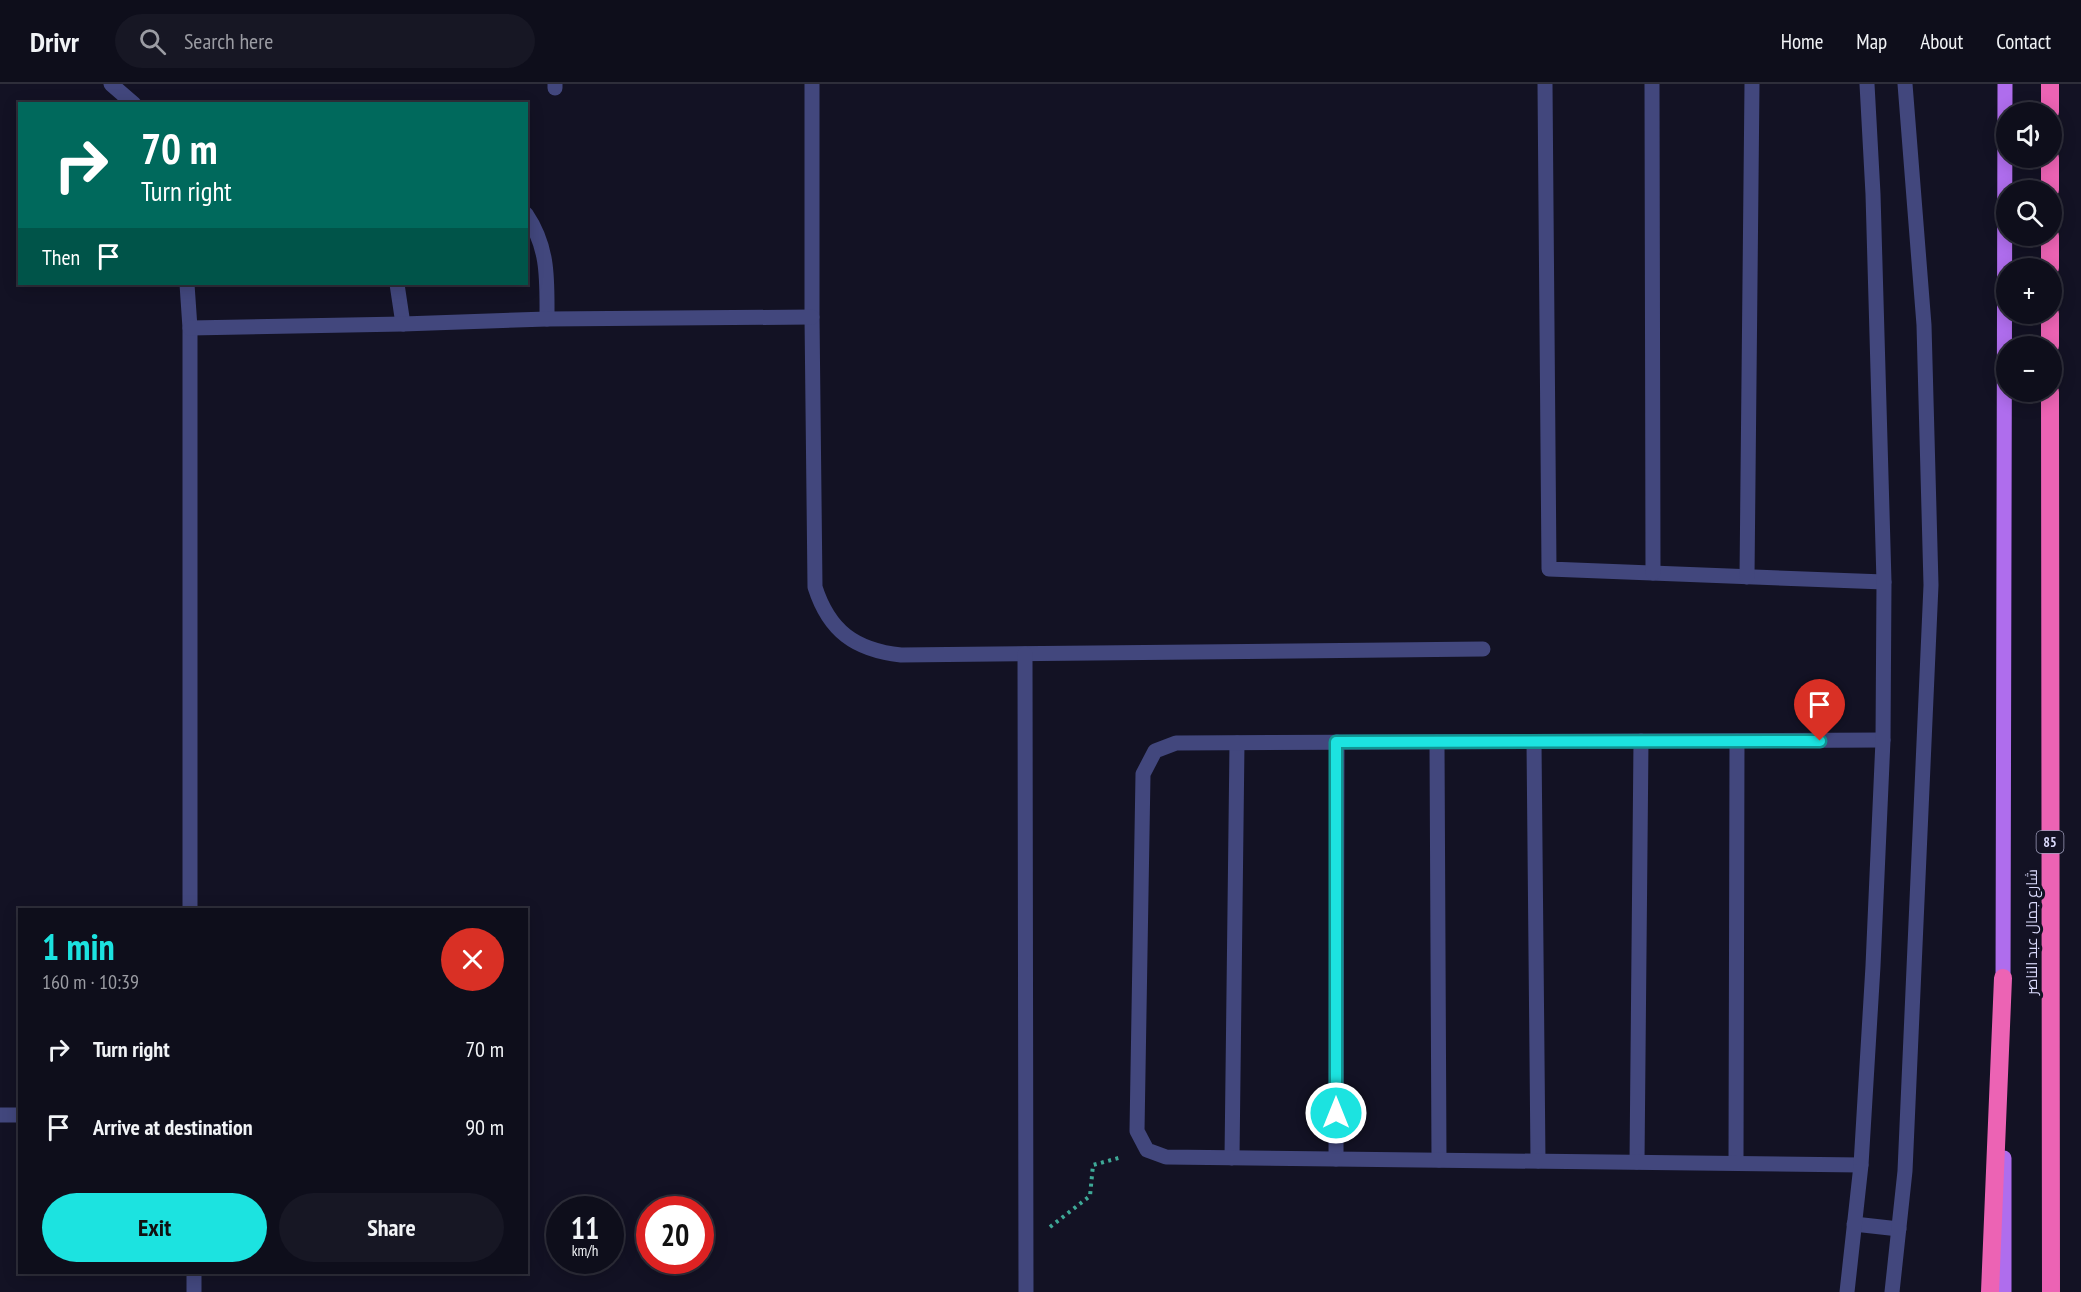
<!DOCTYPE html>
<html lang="en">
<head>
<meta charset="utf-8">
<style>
  body { margin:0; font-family:"PT Sans Narrow",Cairo,sans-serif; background:#171724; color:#f1f3f6; height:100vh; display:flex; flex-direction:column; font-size:22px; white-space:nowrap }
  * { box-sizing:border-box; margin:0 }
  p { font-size:20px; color:#9b9ca3 }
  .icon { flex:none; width:33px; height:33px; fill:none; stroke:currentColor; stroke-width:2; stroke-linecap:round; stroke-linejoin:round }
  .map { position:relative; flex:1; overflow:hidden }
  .sheet { position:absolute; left:18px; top:824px; width:510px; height:366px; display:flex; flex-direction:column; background:#0e0e1b; border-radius:0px; box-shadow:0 3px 15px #0003,0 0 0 2px #2e2e3a }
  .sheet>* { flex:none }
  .top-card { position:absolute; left:18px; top:18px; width:510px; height:183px; border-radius:0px; box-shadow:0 3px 15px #0003,0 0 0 2px #2e2e3a; background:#00695c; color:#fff; overflow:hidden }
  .controls { position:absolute; left:1996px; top:18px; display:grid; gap:12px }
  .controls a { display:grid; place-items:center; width:66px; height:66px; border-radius:50%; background:#0e0e1b; box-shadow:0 3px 15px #0003,0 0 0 2px #2e2e3a; font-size:30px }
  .speed { position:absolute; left:546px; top:1112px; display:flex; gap:12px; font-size:30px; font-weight:700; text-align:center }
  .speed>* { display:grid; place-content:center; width:78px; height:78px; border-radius:50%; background:#0e0e1b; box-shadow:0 3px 15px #0003,0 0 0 2px #2e2e3a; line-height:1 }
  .speed small { font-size:15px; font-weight:400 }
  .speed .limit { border:9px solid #d22; background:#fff; color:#111 }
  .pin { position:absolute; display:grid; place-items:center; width:51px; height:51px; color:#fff; margin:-62px -26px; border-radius:50% 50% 50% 0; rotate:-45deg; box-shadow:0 0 6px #0007 }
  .pin .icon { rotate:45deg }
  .me { position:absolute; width:66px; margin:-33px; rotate:0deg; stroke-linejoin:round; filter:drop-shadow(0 0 4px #0008) }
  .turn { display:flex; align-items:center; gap:21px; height:126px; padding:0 24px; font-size:27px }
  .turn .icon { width:78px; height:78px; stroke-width:2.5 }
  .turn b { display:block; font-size:42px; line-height:51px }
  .then { display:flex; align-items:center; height:57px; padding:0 24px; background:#0003; gap:12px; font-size:22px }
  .round { display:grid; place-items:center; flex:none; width:63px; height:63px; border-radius:32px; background:#171724 }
  .summary { display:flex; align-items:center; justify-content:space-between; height:102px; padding:0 24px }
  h1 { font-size:36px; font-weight:700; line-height:45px; color:#1ce3e0 }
  .cta { display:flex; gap:12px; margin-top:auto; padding:12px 24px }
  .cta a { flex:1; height:69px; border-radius:36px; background:#1ce3e0; color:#111; font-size:24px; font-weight:700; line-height:69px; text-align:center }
  .cta a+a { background:#171724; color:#f1f3f6 }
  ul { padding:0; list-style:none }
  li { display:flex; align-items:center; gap:18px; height:78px; padding:0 24px }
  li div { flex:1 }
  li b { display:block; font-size:22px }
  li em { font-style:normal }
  header { display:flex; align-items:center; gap:36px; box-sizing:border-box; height:84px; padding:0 30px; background:#0e0e1b; border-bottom:2px solid #2e2e3a }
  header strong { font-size:28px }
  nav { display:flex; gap:33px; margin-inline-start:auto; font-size:21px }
  .search { width:420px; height:54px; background:#171724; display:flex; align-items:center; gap:15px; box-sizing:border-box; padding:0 21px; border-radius:33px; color:#9b9ca3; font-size:22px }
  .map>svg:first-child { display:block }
</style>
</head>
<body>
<header>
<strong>Drivr</strong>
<div class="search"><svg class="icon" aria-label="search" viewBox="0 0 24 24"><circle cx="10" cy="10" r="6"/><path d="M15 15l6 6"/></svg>Search here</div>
<nav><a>Home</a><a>Map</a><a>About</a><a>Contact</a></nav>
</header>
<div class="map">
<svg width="2081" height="1208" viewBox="0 0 2081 1208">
  <rect width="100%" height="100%" fill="#131224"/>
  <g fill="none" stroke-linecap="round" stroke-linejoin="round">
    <path stroke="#3ea997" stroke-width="4" stroke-dasharray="3 4.5" stroke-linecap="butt" d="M1050 1143 1090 1112 1093 1081 1122 1073"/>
    <g stroke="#42477d" stroke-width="15">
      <path d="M111 0 134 20"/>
      <path d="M812 0V233L815 503C829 547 855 566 901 571L1483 565"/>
      <path d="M1545 0 1549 485 1884 498"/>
      <path d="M1652 0 1653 489"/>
      <path d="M555 4V0"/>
      <path d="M526 130C549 164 547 196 547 235"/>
      <path d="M187 200 190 244V825"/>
      <path d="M397 200 403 240"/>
      <path d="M190 244 403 240 547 235 812 233"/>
      <path d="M1747 493 1752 0"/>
      <path d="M1025 570 1026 1208"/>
      <path d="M1437 658 1439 1076"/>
      <path d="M1534 658 1538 1077"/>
      <path d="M0 1031H20"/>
      <path d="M1232 1074 1237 659"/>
      <path d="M1336 1075 1337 658"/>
      <path d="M1637 1078 1641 657"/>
      <path d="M1736 1079 1737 657"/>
      <path d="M1861 1081 1166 1073 1147 1066 1137 1047 1143 690 1155 667 1176 659 1883 656"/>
      <path d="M1854 1140 1899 1145"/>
      <path d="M194 1188V1208"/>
      <path d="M1847 1208 1861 1081 1873 882 1883 656 1884 498 1873 110 1867 0"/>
      <path d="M1892 1208 1905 1087 1931 501 1924 241 1905 0"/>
    </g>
    <g stroke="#af6ded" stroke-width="15">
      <path d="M2003 906 2005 0"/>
      <path d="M2004 1074V1208"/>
    </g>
    <g stroke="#ec63b4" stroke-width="18">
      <path d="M2050 28V0"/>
      <path d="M2050 106V74"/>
      <path d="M2050 184V152"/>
      <path d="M2050 262V230"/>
      <path d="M2050 308 2051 1208"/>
      <path d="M1990 1208 2003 894"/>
    </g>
  </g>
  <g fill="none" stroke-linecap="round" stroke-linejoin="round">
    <g stroke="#129492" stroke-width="15">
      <path id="route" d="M1336 1029V658L1820 657"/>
    </g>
    <use href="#route" stroke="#1ce3e0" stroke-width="10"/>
  </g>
  <g text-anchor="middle" stroke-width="6" stroke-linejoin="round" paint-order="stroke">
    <rect fill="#131224" stroke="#9e9dba" stroke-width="1.5" x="2036.5" y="747" width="27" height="22" rx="4.5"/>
    <g font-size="14" font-weight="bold" fill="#d9d9fa">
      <text x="2050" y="763">85</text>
    </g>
    <g font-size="15" fill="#d9d9fa" stroke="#131224">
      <text transform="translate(2032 848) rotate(-90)" y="5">شارع جمال عبد الناصر</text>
    </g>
  </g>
</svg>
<div class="controls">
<a><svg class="icon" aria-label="sound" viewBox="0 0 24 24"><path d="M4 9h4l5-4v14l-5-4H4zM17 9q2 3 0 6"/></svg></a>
<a><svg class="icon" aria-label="search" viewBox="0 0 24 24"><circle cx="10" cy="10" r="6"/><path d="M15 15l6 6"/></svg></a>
<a>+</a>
<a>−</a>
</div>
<div class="speed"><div>11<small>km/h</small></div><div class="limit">20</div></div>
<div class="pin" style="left:1820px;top:657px;background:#d93025"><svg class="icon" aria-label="arrive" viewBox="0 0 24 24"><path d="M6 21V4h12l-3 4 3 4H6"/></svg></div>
<svg class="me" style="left:1336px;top:1029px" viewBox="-20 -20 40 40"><circle r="17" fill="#1ce3e0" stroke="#fff" stroke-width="3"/><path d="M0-11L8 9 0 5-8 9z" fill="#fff"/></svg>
<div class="top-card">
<div class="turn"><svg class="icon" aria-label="right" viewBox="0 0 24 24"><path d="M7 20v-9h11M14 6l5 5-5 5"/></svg><div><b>70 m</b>Turn right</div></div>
<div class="then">Then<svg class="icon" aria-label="arrive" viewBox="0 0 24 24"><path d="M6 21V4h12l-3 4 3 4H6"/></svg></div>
</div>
<section class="sheet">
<div class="summary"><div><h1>1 min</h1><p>160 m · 10:39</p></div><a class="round" style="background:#d93025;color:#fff"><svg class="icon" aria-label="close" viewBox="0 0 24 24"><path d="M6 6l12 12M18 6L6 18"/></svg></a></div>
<ul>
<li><svg class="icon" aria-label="right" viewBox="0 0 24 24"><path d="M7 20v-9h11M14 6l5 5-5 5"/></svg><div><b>Turn right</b></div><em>70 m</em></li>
<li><svg class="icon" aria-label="arrive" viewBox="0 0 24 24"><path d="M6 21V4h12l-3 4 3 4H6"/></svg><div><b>Arrive at destination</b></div><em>90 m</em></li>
</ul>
<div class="cta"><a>Exit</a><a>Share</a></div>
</section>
</div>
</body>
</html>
